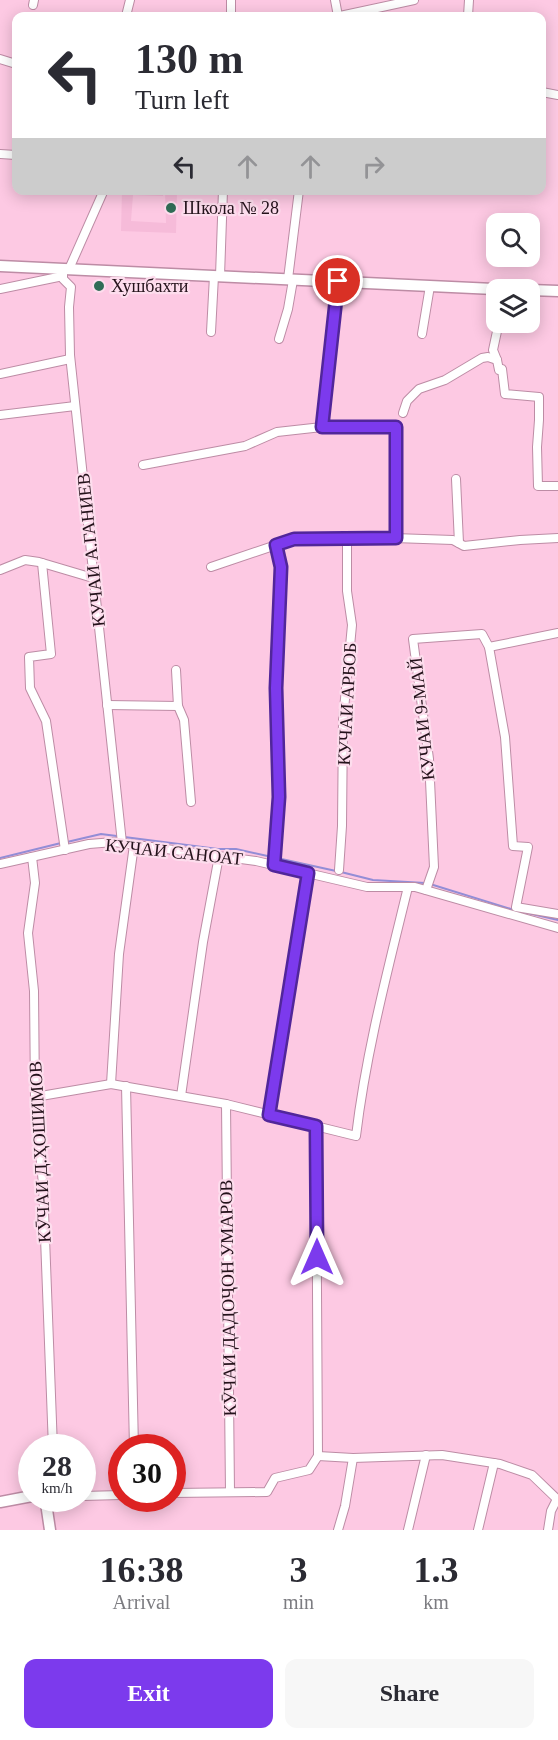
<!DOCTYPE html>
<html lang="en">
<head>
<meta charset="utf-8">
<style>
  body { margin:0; font-family:"Times New Roman",serif; background:#f7f7f7; color:#2b2b33; height:100vh; display:flex; flex-direction:column; font-size:22px; white-space:nowrap }
  * { box-sizing:border-box; margin:0 }
  p { font-size:20px; color:#7c7c81 }
  .icon { flex:none; width:33px; height:33px; fill:none; stroke:currentColor; stroke-width:2; stroke-linecap:round; stroke-linejoin:round }
  .map { position:relative; height:1530px; overflow:hidden }
  .details { display:flex; flex-direction:column; background:#fff; flex:1 }
  .details>* { flex:none }
  .hud { position:absolute; left:12px; top:12px; width:534px; height:183px; border-radius:12px; box-shadow:0 3px 15px #0003; background:#fff; color:#2b2b33; overflow:hidden }
  .buttons { position:absolute; left:486px; top:213px; display:grid; gap:12px }
  .buttons a { display:grid; place-items:center; width:54px; height:54px; border-radius:12px; background:#fff; box-shadow:0 3px 15px #0003; font-size:30px }
  .speed { position:absolute; left:18px; top:1434px; display:flex; gap:12px; font-size:30px; font-weight:700; text-align:center }
  .speed>* { display:grid; place-content:center; width:78px; height:78px; border-radius:50%; background:#fff; box-shadow:0 3px 15px #0003; line-height:1 }
  .speed small { font-size:15px; font-weight:400 }
  .speed .limit { border:9px solid #d22; background:#fff; color:#111 }
  .pin { position:absolute; display:grid; place-items:center; width:51px; height:51px; color:#fff; margin:-26px; border:3px solid #fff; border-radius:50%; box-shadow:0 2px 6px #0007 }
  .me { position:absolute; width:66px; margin:-33px; rotate:0deg; stroke-linejoin:round; filter:drop-shadow(0 0 4px #0008) }
  .turn { display:flex; align-items:center; gap:21px; height:126px; padding:0 24px; font-size:27px }
  .turn .icon { width:78px; height:78px; stroke-width:2.5 }
  .turn b { display:block; font-size:42px; line-height:51px }
  .lanes { display:flex; align-items:center; height:57px; padding:0 24px; background:#0003; justify-content:center; gap:30px; direction:ltr }
  .lanes .off { opacity:.35 }
  .eta { display:flex; justify-content:space-evenly; align-items:center; height:102px; text-align:center }
  .eta b { font-size:36px; font-weight:600; line-height:42px }
  .cta { display:flex; gap:12px; margin-top:auto; padding:12px 24px }
  .cta a { flex:1; height:69px; border-radius:12px; background:#7c3aed; color:#fff; font-size:24px; font-weight:600; line-height:69px; text-align:center }
  .cta a+a { background:#f7f7f7; color:#2b2b33 }
  .map>svg:first-child { display:block }
</style>
</head>
<body>
<div class="map">
<svg width="558" height="1530" viewBox="0 0 558 1530">
  <rect width="100%" height="100%" fill="#fdc9e3"/>
  <path fill="#f6bbd9" d="M122 191H163V196L133 195 131 221 166 223 165 191H177L176 233 121 231Z"/>
  <g fill="none" stroke-linecap="round" stroke-linejoin="round">
    <g stroke="#938dd6" stroke-width="2">
      <path d="M67 842 101 834 218 849H236L272 857"/>
      <path d="M0 858 61 843"/>
      <path d="M277 858 336 871"/>
      <path d="M341 872 373 880 425 883"/>
      <path d="M430 884 514 910"/>
      <path d="M519 911 558 920"/>
    </g>
    <g stroke="#bd8ca5" stroke-width="10">
      <g id="street">
        <path d="M335 0 338 16"/>
        <path d="M33 5 34 0"/>
        <path d="M126 16 130 0"/>
        <path d="M231 16V0"/>
        <path d="M340 16 414 0"/>
        <path d="M468 16 469 0"/>
        <path d="M0 59 16 64"/>
        <path d="M542 92 558 95"/>
        <path d="M0 154 16 155"/>
        <path d="M63 269V279L71 287 69 307 70 355 122 843"/>
        <path d="M69 269 104 190"/>
        <path d="M220 276 223 190"/>
        <path d="M288 279 299 190"/>
        <path d="M0 289 63 276"/>
        <path d="M499 322 493 350 497 360 499 370 502 369 505 394 539 397V420L537 447 538 486H558"/>
        <path d="M211 332 214 276"/>
        <path d="M422 334 430 286"/>
        <path d="M279 339 288 309 293 280"/>
        <path d="M0 374 70 359"/>
        <path d="M403 413 407 401 419 389 445 380 482 358 488 357 497 360"/>
        <path d="M0 415 75 406"/>
        <path d="M322 427 337 281"/>
        <path d="M143 465 245 446 277 432 322 427H396V538"/>
        <path d="M456 479 459 543"/>
        <path d="M42 563 51 654 29 657 30 688 46 721 65 850"/>
        <path d="M211 567 294 539 394 538 453 540 464 546 520 540 558 538"/>
        <path d="M0 570 25 560 39 562 93 578"/>
        <path d="M489 647 558 633"/>
        <path d="M107 705 178 706 176 670"/>
        <path d="M178 706 184 720 191 802"/>
        <path d="M32 857 35 883 28 933 34 991 35 1097 43 1185 53 1448"/>
        <path d="M0 864 89 844 114 842 256 861 367 887H415L558 928"/>
        <path d="M274 865 279 797 276 688 281 568 276 545"/>
        <path d="M339 870 342 826 343 720 352 625 347 591V538"/>
        <path d="M426 890 434 867 429 759 413 639 482 634 489 647 505 737 513 846 528 847 516 907 558 914"/>
        <path d="M111 1084 119 954 134 845"/>
        <path d="M126 1086 134 1448"/>
        <path d="M181 1096 203 942 219 856"/>
        <path d="M35 1097 111 1084 226 1104 356 1136C366 1052 388 969 408 887"/>
        <path d="M226 1104 230 1492"/>
        <path d="M269 1115 308 873"/>
        <path d="M316 1126 318 1456"/>
        <path d="M318 1456 353 1458 442 1455 500 1464 532 1475 558 1500"/>
        <path d="M172 1493 267 1492 275 1478 309 1470 318 1456"/>
        <path d="M82 1496 122 1495"/>
        <path d="M338 1530 345 1506 353 1458"/>
        <path d="M408 1530 426 1455"/>
        <path d="M478 1530 494 1463"/>
        <path d="M548 1530 551 1511 557 1499"/>
      </g>
    </g>
    <g stroke="#bd8ca5" stroke-width="13">
      <g id="secondary">
        <path d="M0 266 517 290"/>
        <path d="M530 290 558 291"/>
        <path d="M43 1498 46 1503 50 1530"/>
        <path d="M0 1502 32 1496"/>
      </g>
    </g>
    <use href="#street" stroke="#fff" stroke-width="8"/>
    <use href="#secondary" stroke="#fff" stroke-width="10"/>
  </g>
  <g fill="none" stroke-linecap="round" stroke-linejoin="round">
    <g stroke="#51269a" stroke-width="15">
      <path id="route" d="M317 1257 316 1126 269 1115 308 873 274 865 279 797 276 688 281 567 276 545 294 539 396 538V427H322L338 281"/>
    </g>
    <use href="#route" stroke="#7c3aed" stroke-width="10"/>
  </g>
  <g fill="#306c56" stroke="#fddded" stroke-width="2">
    <circle cx="171" cy="208" r="6"/>
    <circle cx="99" cy="286" r="6"/>
  </g>
  <g text-anchor="middle" stroke-width="4.5" stroke-linejoin="round" paint-order="stroke">
    <g font-size="18" fill="#24121b" stroke="#fddded" text-anchor="start">
      <text x="183" y="214">Школа № 28</text>
      <text x="111" y="292">Хушбахти</text>
    </g>
    <g font-size="18" fill="#24121b" stroke="#fddded">
      <text transform="translate(91 550) rotate(-96)" y="6">КУЧАИ А.ГАНИЕВ</text>
      <text transform="translate(347 704) rotate(-87)" y="6">КУЧАИ АРБОБ</text>
      <text transform="translate(422 719) rotate(-96)" y="6">КУЧАИ 9-МАЙ</text>
      <text transform="translate(174 852) rotate(6)" y="6">КУЧАИ САНОАТ</text>
      <text transform="translate(40 1152) rotate(-93)" y="6">КӮЧАИ Д.ҲОШИМОВ</text>
      <text transform="translate(228 1298) rotate(-91)" y="6">КӮЧАИ ДАДОҶОН УМАРОВ</text>
    </g>
  </g>
</svg>
<div class="buttons">
<a><svg class="icon" aria-label="search" viewBox="0 0 24 24"><circle cx="10" cy="10" r="6"/><path d="M15 15l6 6"/></svg></a>
<a><svg class="icon" aria-label="layers" viewBox="0 0 24 24"><path d="M12 4l9 5-9 5-9-5zM3 14l9 5 9-5"/></svg></a>
</div>
<div class="speed"><div>28<small>km/h</small></div><div class="limit">30</div></div>
<div class="pin" style="left:338px;top:281px;background:#d93025"><svg class="icon" aria-label="arrive" viewBox="0 0 24 24"><path d="M6 21V4h12l-3 4 3 4H6"/></svg></div>
<svg class="me" style="left:317px;top:1257px" viewBox="-20 -20 40 40"><path d="M0-17L14 15 0 8-14 15z" fill="#7c3aed" stroke="#fff" stroke-width="4"/></svg>
<div class="hud">
<div class="turn"><svg class="icon" aria-label="left" viewBox="0 0 24 24"><path d="M17 20v-9H6M10 6l-5 5 5 5"/></svg><div><b>130 m</b>Turn left</div></div>
<div class="lanes"><svg class="icon" aria-label="left" viewBox="0 0 24 24"><path d="M17 20v-9H6M10 6l-5 5 5 5"/></svg><svg class="icon off" aria-label="ahead" viewBox="0 0 24 24"><path d="M12 20V5M6 11l6-6 6 6"/></svg><svg class="icon off" aria-label="ahead" viewBox="0 0 24 24"><path d="M12 20V5M6 11l6-6 6 6"/></svg><svg class="icon off" aria-label="right" viewBox="0 0 24 24"><path d="M7 20v-9h11M14 6l5 5-5 5"/></svg></div>
</div>
</div>
<section class="details">
<div class="eta">
<div><b>16:38</b><p>Arrival</p></div>
<div><b>3</b><p>min</p></div>
<div><b>1.3</b><p>km</p></div>
</div>
<div class="cta"><a>Exit</a><a>Share</a></div>
</section>
</body>
</html>
